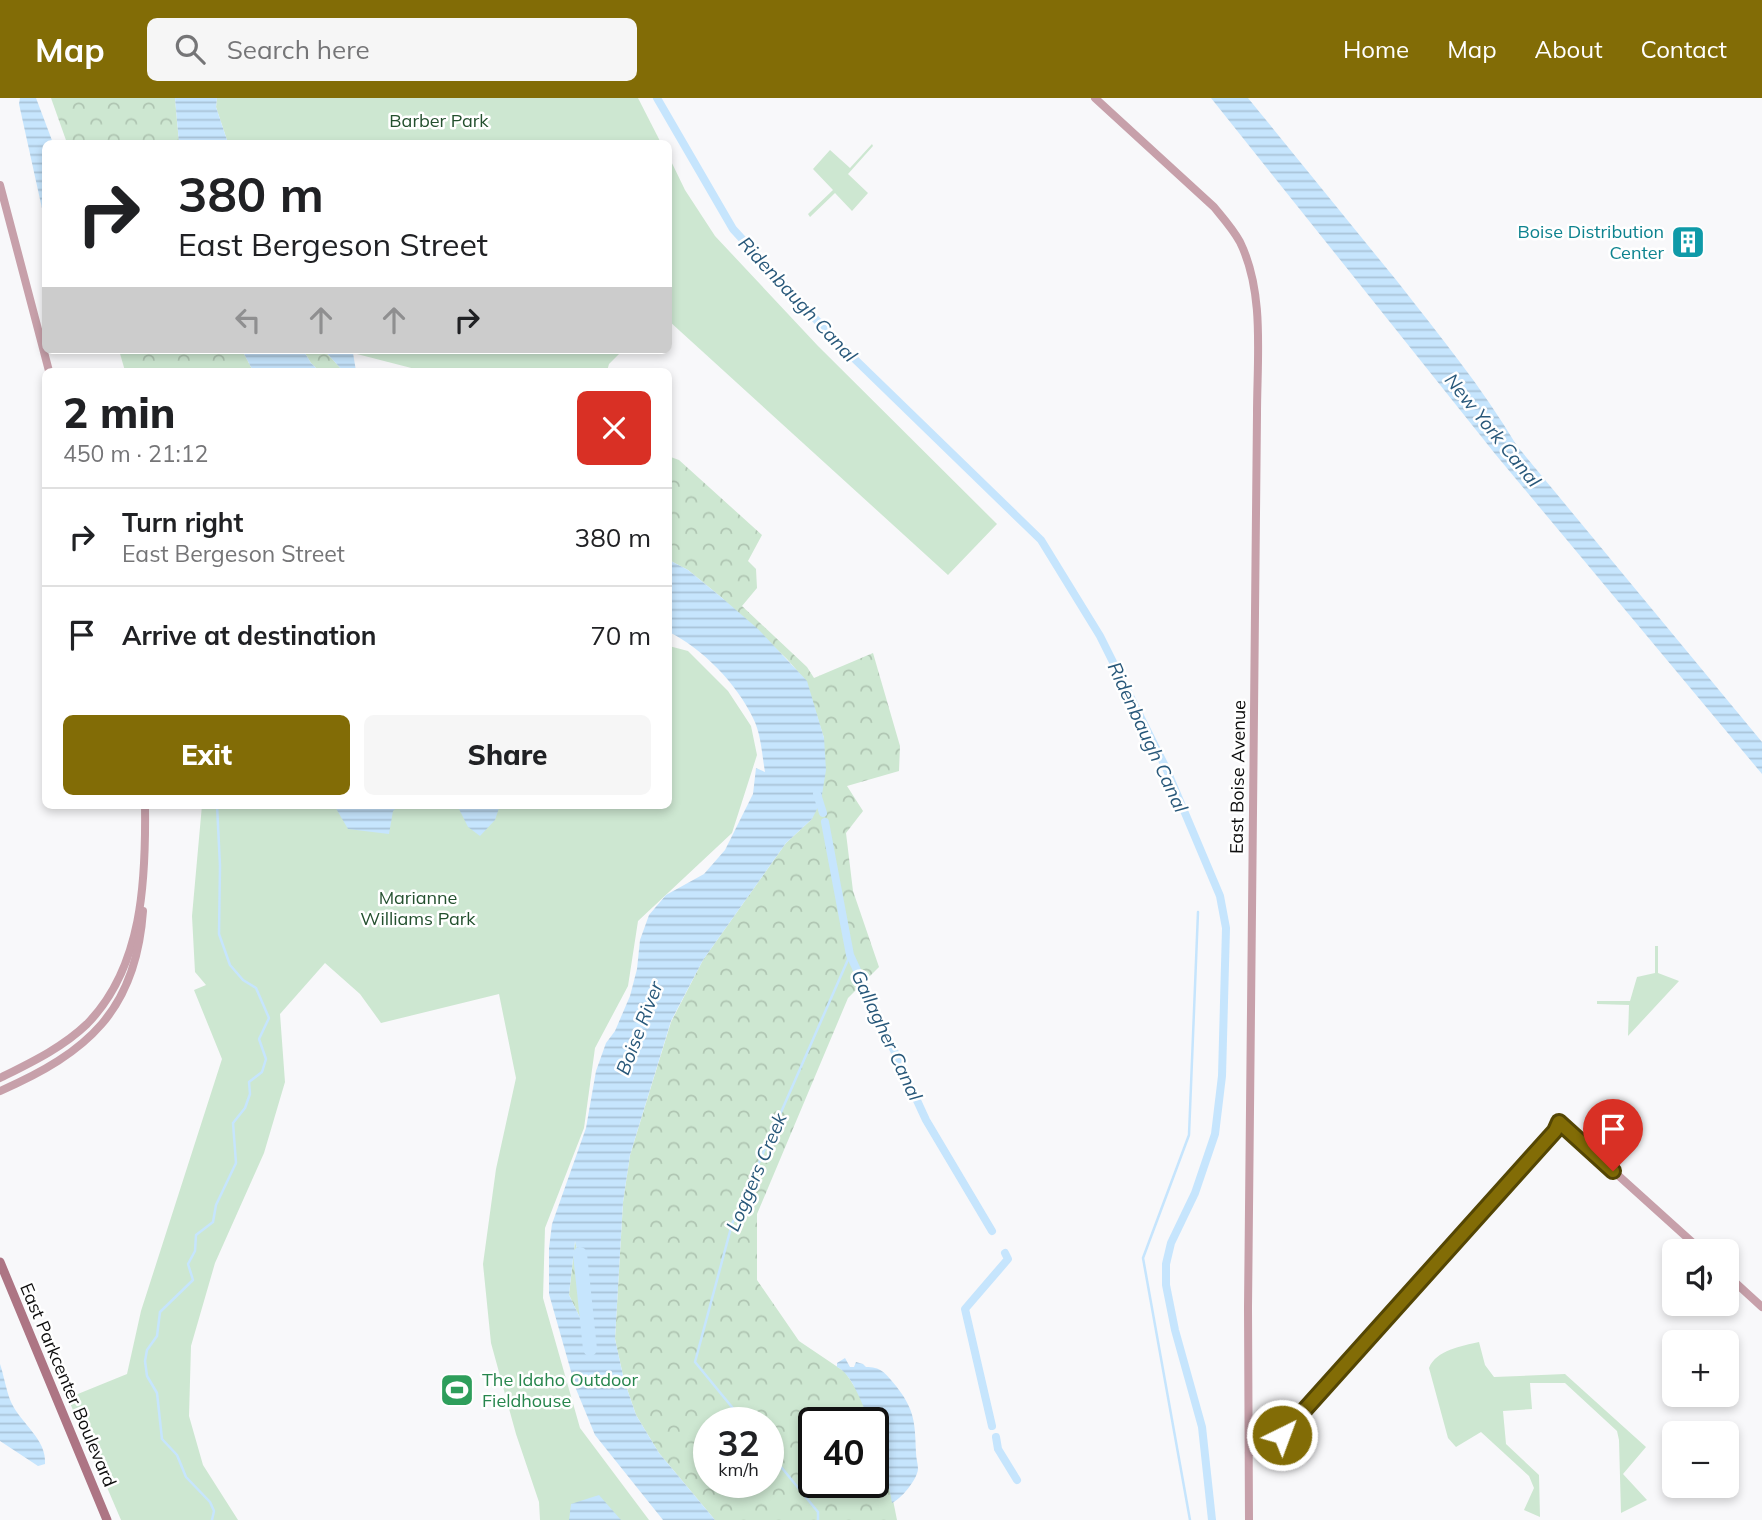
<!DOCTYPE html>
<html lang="en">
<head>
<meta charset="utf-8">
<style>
  body { margin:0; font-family:Mulish,sans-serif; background:#f6f6f6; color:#202124; height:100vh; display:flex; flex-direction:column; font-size:26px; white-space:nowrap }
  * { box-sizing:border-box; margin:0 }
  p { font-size:23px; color:#757577 }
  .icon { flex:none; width:38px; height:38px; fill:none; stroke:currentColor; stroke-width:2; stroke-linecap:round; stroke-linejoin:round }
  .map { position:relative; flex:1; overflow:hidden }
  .drawer { position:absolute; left:42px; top:270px; width:630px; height:441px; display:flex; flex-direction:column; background:#fff; border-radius:10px; box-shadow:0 4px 10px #0003 }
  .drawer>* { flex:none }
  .banner { position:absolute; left:42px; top:42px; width:630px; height:214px; border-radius:10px; box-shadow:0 4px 10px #0003; background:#fff; color:#202124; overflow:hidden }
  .fabs { position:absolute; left:1662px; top:1141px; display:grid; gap:14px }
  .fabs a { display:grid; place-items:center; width:77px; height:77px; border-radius:10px; background:#fff; box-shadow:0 4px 10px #0003; font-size:35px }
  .speed { position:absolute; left:693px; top:1309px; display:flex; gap:14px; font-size:35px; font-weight:700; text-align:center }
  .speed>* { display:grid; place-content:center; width:91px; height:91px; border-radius:50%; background:#fff; box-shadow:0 4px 10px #0003; line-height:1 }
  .speed small { font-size:18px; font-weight:400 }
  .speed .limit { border:4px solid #111; border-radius:10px; background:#fff; color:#111 }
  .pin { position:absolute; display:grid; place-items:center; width:60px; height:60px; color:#fff; margin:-72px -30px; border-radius:50% 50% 50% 0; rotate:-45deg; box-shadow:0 0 7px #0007 }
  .pin .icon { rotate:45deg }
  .me { position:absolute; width:77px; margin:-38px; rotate:42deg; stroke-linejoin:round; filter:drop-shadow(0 0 5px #0008) }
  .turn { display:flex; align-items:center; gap:24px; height:147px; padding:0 21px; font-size:32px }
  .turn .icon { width:91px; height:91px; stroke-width:2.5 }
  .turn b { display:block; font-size:49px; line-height:60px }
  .lanes { display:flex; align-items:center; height:66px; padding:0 21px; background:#0003; justify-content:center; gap:35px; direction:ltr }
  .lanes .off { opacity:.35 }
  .round { display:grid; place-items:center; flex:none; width:74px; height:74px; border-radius:10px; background:#f6f6f6 }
  .head { display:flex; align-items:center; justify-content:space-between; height:119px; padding:0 21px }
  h1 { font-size:42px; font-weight:800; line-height:52px }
  .primary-button { display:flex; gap:14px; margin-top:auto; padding:14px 21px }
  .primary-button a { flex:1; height:80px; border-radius:10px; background:#826c06; color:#fff; font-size:28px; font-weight:800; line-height:80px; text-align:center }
  .primary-button a+a { background:#f6f6f6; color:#202124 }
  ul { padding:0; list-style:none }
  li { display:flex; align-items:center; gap:21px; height:98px; padding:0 21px; border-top:2px solid #e0e0e0 }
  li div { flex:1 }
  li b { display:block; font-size:26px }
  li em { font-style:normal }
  header { display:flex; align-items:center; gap:42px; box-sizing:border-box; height:98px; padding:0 35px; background:#826c06; color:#fff }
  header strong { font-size:33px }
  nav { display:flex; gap:38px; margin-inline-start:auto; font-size:24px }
  .search { width:490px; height:63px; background:#f6f6f6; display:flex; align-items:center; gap:18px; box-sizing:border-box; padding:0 24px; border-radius:10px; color:#757577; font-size:26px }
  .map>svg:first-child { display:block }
</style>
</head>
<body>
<header>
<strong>Map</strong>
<div class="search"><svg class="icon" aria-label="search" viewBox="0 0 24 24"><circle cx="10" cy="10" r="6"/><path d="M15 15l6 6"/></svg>Search here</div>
<nav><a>Home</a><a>Map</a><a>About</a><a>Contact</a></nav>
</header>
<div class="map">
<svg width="1762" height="1422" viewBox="0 0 1762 1422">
  <defs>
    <pattern id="forest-crowns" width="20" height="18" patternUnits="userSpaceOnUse" patternTransform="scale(1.75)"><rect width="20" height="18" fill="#cde7d1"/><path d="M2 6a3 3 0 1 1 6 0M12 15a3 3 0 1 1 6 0" fill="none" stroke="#afc5b2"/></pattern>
    <pattern id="water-rules" width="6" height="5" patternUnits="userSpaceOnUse" patternTransform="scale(1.75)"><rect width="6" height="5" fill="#c6e5fd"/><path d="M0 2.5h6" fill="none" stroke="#a9c3d8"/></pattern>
  </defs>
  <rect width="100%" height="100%" fill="#f8f8fa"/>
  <g fill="url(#forest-crowns)" fill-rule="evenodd">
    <path d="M51 0H175L179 45H67Z"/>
    <path d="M119 252H242L253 273H125Z"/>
    <path d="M303 252H324L343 273H319L311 265Z"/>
    <path d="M668 358 679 362 762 437 748 463 756 471 757 490 742 508 807 569 814 580 873 555 900 648 899 673 847 688 863 713 846 735 853 793 879 869 848 900 757 1116V1182L799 1243 845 1274 858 1294 869 1320 875 1324 881 1333 877 1339C883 1345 886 1349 884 1357L897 1422H715L659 1355 636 1317 624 1282 615 1241 623 1104 630 1057 671 924 703 862 786 745 812 721 824 640 806 583 787 561 721 499 688 472 669 462ZM709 1325H768V1384H709ZM814 1325H873V1384H814Z"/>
    <path d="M575 1143 591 1213 590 1233 586 1232 569 1197Z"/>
  </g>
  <g fill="#cde7d1">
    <path d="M217 0H638L661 45H228L216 9Z"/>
    <path d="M872 46 873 48 848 76 868 95 852 113 835 95 810 119 808 116 833 92 813 71 830 52 850 70Z"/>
    <path d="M669 59 685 92 715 138 818 248 997 426 948 477 669 223Z"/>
    <path d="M349 252H623L609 266 607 273H423L353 255Z"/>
    <path d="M669 548 688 553 728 593 751 628 757 657 732 735 638 823 628 888 595 950 584 1030 545 1130 543 1200 580 1330 649 1422H540L539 1404 516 1336 491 1245 483 1166 496 1071 516 980 499 896 381 925 360 896 325 865 280 916 285 984 264 1055 215 1165 191 1248 189 1318 203 1367 238 1422H121L106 1387 104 1388 68 1300 127 1276 141 1213 222 961 194 892 206 887 195 874 192 818 202 707H668Z"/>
    <path d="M1655 848H1658V875L1679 883 1628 938 1629 907 1597 906V903H1630L1637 879 1655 875Z"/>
    <path d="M1479 1244 1485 1267 1494 1279 1565 1276 1646 1349 1623 1376 1647 1402 1621 1415 1619 1342 1617 1333 1565 1285H1530L1532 1311 1503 1313 1506 1346 1539 1377 1540 1419 1524 1412 1534 1390 1529 1378 1481 1334 1456 1349 1448 1340 1429 1270C1436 1252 1462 1248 1479 1244Z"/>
  </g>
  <g fill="url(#water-rules)" fill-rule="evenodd">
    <path d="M20 0H36L53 45 46 46 45 124 19 6Z"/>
    <path d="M175 0H217L216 9 228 45H179Z"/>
    <path d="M1211 0H1248C1298 61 1347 122 1397 183 1439 237 1482 289 1517 348L1762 644V676L1496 357Z"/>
    <path d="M242 252H303L311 265 319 273H253Z"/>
    <path d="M324 252H349L353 255 356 273H343Z"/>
    <path d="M669 462 688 472 721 499 758 531 807 583 824 640 826 672 821 703 812 721 786 745 703 862 671 923 630 1057 623 1104 615 1241 624 1282 636 1317 659 1355 715 1422H663L595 1337 576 1291 549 1196V1150L552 1126 586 1030 596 973 606 945 615 933 630 898 637 871 640 842 649 817 666 797 704 776 725 752 753 696 756 670 765 674C762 657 761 635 753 620 737 586 702 550 669 534ZM575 1143 591 1213 589 1233 586 1232 569 1197Z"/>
    <path d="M334 707H399L393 713 389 736 348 731Z"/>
    <path d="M457 707H500L495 722 480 738 468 729Z"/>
    <path d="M845 1260 850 1269H854L856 1264 863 1266 866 1269C881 1268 887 1277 896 1288 915 1312 915 1325 916 1355 916 1360 918 1366 918 1371 917 1382 901 1401 892 1405L883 1357C886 1349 882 1345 877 1339L881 1333C877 1326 870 1322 867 1316 860 1302 851 1275 837 1269V1265Z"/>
    <path d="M0 1266C4 1278 6 1292 11 1304 21 1326 47 1341 45 1366L38 1368 0 1343Z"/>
    <path d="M599 1397 621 1422H569L571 1406Z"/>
  </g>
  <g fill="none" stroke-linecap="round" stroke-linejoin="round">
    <g stroke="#c6e5fd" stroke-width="2.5">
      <path d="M745 1325 695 1264 732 1126 850 857"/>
      <path d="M768 1353 818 1414V1422"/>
      <path d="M212 1422 214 1413 210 1404 186 1379 177 1357 162 1341 157 1295 147 1278 145 1263 147 1252 157 1238 160 1214 193 1182 188 1166 195 1153 196 1137 213 1124 216 1107 236 1065 233 1025 245 1010 250 996 249 984 262 974 266 961 259 941 269 920 256 890 243 882 230 867 219 836 220 768 217 707"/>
      <path d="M1190 1422 1143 1160 1189 1037 1198 814"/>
    </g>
    <g stroke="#c6e5fd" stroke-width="8">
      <path d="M657 0 733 131 833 240 1041 442 1100 538 1166 670 1220 798 1226 830 1222 978 1215 1036 1195 1095 1171 1145 1166 1166V1187L1175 1232 1202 1329 1212 1422"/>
      <path d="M817 696 823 715"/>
      <path d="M825 724 850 857 926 1022 992 1133"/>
      <path d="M992 1328 965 1211 1008 1161 1005 1155"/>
      <path d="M996 1339 998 1351 1017 1382"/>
    </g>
    <path stroke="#c6e5fd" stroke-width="14" d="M580 1156 590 1251"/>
    <g stroke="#c7a0aa" stroke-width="8">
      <path d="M1095 0 1214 109C1223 120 1233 131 1240 144 1265 195 1257 260 1257 316L1248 1210 1249 1422"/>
      <path d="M0 87 49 273"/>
      <path d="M0 980C30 965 62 950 87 926 143 869 146 782 145 707"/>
      <path d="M0 993C87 955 136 913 143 813"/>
      <path d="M1727 1177 1762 1209"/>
      <path d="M1250 1325C1257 1337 1265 1342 1279 1338"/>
      <path d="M1249 1355 1273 1345 1282 1337 1555 1033 1559 1024 1702 1153"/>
    </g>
    <path stroke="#ad7584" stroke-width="9" d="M0 1164 107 1422"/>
  </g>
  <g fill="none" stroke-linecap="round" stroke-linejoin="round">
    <g stroke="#544604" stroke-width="18">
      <path id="route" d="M1282 1337 1555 1033 1559 1024 1613 1073"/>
    </g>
    <use href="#route" stroke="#826c06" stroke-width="12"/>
  </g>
  <defs>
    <g id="building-square" transform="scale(1.75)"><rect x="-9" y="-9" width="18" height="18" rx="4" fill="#0f9aa8" stroke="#fff"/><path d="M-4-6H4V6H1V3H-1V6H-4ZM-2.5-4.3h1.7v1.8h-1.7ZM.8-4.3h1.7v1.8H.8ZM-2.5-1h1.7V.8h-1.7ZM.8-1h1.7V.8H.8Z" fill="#fff"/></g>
    <g id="stadium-square" transform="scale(1.75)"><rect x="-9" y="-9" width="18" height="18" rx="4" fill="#2e9e5b" stroke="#fff"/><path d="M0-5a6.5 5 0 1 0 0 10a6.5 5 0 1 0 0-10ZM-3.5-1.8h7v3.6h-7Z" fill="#fff"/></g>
  </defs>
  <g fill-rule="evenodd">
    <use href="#building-square" x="1688" y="144"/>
    <use href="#stadium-square" x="457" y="1292"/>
  </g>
  <g text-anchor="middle" stroke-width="5" stroke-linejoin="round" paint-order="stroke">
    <g font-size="18" fill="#23502e" stroke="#fff">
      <text x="439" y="29">Barber Park</text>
      <text x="418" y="806">Marianne<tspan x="418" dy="21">Williams Park</tspan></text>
    </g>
    <g font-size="18" fill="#0d838f" stroke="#fff" text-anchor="end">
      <text x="1664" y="140">Boise Distribution<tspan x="1664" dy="21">Center</tspan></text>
    </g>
    <g font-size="18" fill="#0d0d0d" stroke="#fff">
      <text transform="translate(1238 679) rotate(-89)" y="6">East Boise Avenue</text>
      <text transform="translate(68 1287) rotate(67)" y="6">East Parkcenter Boulevard</text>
    </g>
    <g font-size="18" fill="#27864d" stroke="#fff" text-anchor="start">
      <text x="482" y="1288">The Idaho Outdoor<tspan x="482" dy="21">Fieldhouse</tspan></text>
    </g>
    <g font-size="19" font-style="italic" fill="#28587a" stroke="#fff">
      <text transform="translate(798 201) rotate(47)" y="7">Ridenbaugh Canal</text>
      <text transform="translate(1493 332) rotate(51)" y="7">New York Canal</text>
      <text transform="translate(1148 639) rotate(65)" y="7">Ridenbaugh Canal</text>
      <text transform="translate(639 930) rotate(-69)" y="7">Boise River</text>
      <text transform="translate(887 937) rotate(65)" y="7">Gallagher Canal</text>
      <text transform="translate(756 1074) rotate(-67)" y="7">Loggers Creek</text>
    </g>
  </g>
</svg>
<div class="fabs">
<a><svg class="icon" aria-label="sound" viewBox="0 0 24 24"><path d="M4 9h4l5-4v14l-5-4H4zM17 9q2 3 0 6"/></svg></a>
<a>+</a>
<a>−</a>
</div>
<div class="speed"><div>32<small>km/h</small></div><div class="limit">40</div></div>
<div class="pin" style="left:1613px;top:1073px;background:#d93025"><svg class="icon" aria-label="arrive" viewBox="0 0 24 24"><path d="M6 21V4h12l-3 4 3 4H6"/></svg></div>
<svg class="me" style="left:1282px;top:1337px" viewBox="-20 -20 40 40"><circle r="17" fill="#826c06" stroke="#fff" stroke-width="3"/><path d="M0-11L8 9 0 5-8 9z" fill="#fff"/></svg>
<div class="banner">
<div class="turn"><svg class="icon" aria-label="right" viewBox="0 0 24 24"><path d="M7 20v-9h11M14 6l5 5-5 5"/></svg><div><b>380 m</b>East Bergeson Street</div></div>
<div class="lanes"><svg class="icon off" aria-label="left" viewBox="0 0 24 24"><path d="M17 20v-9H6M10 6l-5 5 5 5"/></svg><svg class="icon off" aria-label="ahead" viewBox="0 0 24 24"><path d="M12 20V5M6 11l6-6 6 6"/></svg><svg class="icon off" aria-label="ahead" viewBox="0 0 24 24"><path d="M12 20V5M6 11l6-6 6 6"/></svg><svg class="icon" aria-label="right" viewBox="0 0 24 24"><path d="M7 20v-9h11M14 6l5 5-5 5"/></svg></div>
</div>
<section class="drawer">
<div class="head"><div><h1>2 min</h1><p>450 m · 21:12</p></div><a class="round" style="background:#d93025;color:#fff"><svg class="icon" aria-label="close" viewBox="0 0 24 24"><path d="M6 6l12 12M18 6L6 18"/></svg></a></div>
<ul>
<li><svg class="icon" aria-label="right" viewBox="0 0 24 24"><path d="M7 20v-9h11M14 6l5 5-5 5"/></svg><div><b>Turn right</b><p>East Bergeson Street</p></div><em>380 m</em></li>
<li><svg class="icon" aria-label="arrive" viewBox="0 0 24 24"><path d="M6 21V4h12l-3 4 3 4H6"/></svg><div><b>Arrive at destination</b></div><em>70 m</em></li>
</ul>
<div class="primary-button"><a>Exit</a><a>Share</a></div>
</section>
</div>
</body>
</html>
